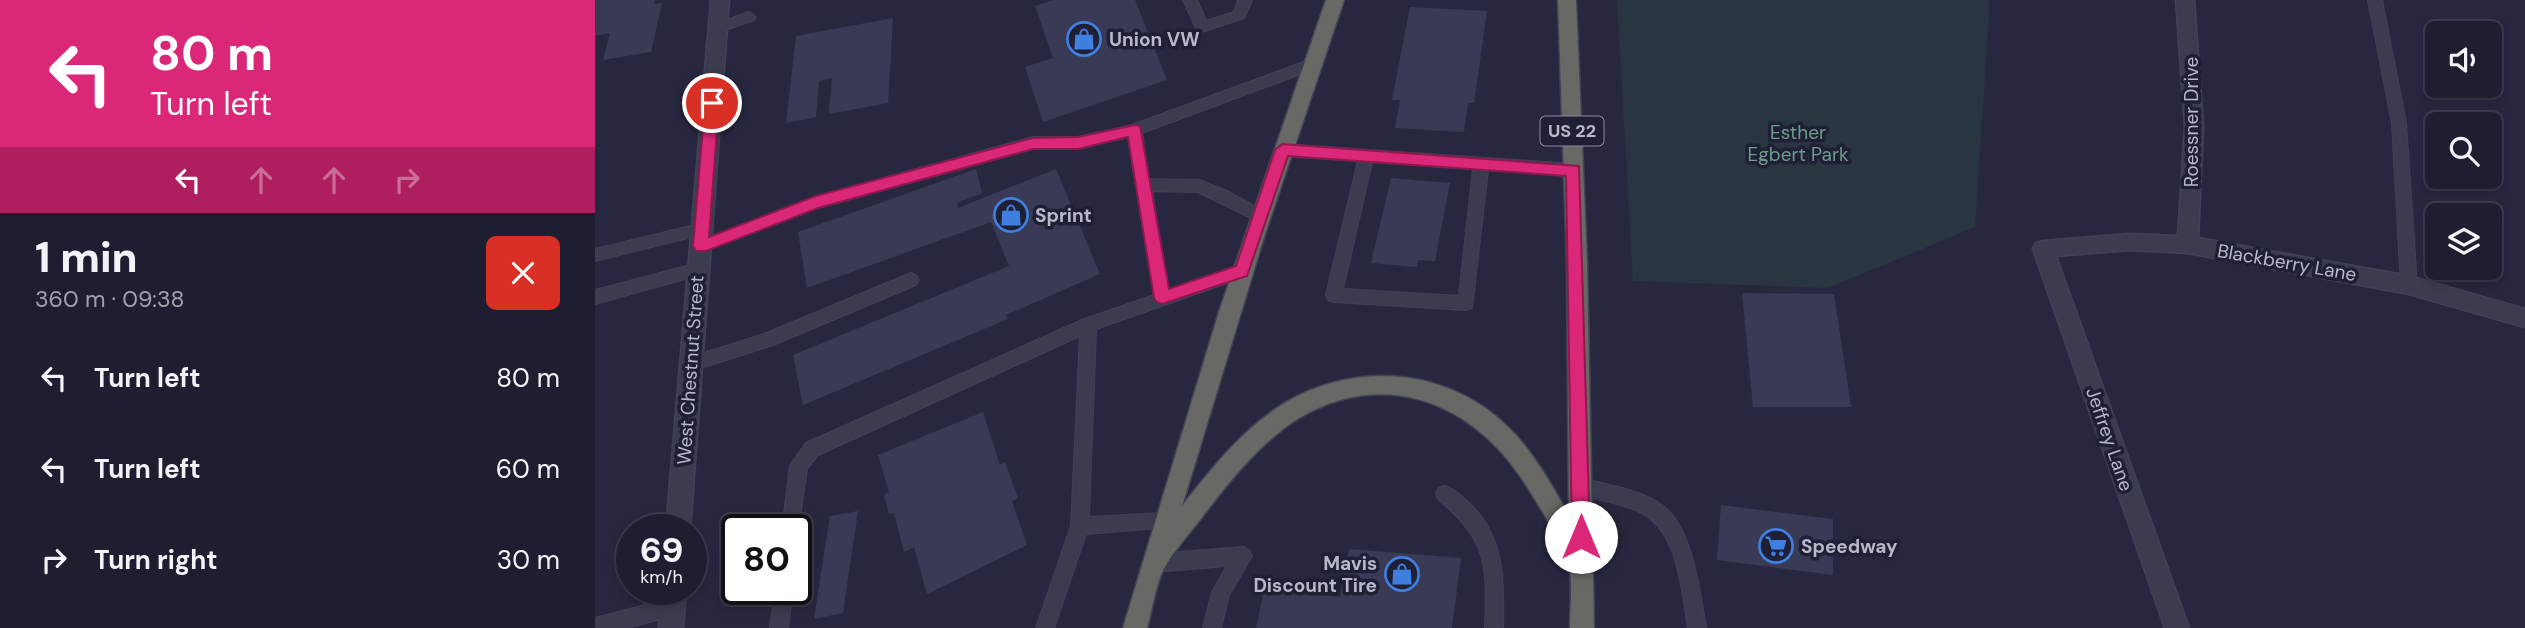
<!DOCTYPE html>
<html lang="en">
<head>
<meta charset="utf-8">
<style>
  body { margin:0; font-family:"DM Sans",sans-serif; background:#2a2b3c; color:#f1f3f6; height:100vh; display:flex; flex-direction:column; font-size:26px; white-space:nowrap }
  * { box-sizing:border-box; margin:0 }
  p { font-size:23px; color:#a0a2ab }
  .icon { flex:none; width:38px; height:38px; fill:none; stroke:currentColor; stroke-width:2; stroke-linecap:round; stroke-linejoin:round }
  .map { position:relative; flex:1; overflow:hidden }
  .side { display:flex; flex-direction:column; background:#1d1e30; width:595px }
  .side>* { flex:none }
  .banner { background:#db2777; color:#fff; overflow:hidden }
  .controls { position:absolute; left:1830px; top:21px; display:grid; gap:14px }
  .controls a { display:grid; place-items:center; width:77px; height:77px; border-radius:10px; background:#1d1e30; box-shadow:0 4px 10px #0003,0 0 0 2px #3b3c4c; font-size:35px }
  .speed { position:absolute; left:21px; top:514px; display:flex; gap:14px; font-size:35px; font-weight:700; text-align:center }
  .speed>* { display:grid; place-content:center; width:91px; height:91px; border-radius:50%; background:#1d1e30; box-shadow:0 4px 10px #0003,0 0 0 2px #3b3c4c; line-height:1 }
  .speed small { font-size:18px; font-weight:400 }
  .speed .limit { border:4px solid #111; border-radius:10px; background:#fff; color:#111 }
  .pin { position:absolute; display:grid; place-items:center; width:60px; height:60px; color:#fff; margin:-30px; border:4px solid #fff; border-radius:50%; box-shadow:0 2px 7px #0007 }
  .me { position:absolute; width:77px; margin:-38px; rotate:0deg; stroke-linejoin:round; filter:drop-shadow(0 0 5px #0008) }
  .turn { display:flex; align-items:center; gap:24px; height:147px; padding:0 35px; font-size:32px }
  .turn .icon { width:91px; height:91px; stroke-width:2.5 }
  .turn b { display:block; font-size:49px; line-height:60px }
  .lanes { display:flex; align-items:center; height:66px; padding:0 35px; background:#0003; justify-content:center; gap:35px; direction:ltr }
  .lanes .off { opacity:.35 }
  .round { display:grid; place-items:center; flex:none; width:74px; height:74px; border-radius:10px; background:#2a2b3c }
  .headline { display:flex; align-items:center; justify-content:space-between; height:119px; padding:0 35px }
  h1 { font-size:42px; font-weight:800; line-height:52px }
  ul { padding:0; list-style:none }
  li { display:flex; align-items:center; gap:21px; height:91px; padding:0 35px }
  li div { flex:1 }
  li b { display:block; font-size:26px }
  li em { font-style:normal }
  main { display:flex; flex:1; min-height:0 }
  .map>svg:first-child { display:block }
</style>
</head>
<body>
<main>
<section class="side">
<div class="banner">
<div class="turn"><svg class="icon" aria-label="left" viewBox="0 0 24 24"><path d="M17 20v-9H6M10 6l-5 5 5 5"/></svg><div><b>80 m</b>Turn left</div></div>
<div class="lanes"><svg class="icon" aria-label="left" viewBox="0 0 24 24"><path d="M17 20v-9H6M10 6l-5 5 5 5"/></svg><svg class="icon off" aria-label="ahead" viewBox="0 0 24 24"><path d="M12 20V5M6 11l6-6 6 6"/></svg><svg class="icon off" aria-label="ahead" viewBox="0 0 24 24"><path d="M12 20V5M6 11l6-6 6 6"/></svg><svg class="icon off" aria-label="right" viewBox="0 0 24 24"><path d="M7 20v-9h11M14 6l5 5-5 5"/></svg></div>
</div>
<div class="headline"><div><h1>1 min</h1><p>360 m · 09:38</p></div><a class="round" style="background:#d93025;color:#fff"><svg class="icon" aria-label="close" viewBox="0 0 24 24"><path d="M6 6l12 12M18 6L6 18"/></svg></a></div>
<ul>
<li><svg class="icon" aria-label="left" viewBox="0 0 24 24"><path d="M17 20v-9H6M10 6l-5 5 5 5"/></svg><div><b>Turn left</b></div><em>80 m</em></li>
<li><svg class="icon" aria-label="left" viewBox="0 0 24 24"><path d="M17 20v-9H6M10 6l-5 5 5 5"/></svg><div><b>Turn left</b></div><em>60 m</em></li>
<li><svg class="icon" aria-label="right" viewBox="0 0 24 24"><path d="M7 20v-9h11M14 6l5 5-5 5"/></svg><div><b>Turn right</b></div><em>30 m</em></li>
</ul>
</section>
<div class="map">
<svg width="1930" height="628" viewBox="0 0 1930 628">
  <rect width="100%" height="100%" fill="#272840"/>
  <path fill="#293541" d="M1022 0H1395L1380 227 1233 288 1038 281Z"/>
  <g fill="#393a56">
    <path d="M0 0H60L59 4 67 3 56 52 8 60 15 33 0 36Z"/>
    <path d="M459 0H540L572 80 448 122 430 67 458 58 440 6Z"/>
    <path d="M815 7 892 11 879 103H873L869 132 800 128 805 100H797Z"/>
    <path d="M298 18 293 103 234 114 237 78 224 81 221 117 191 123 201 36Z"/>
    <path d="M381 169 387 193 362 203 363 208 461 169 505 274 411 315 413 319 208 405 198 355 414 266 396 222 212 288 203 232Z"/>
    <path d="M796 178 855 183 840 261 823 260 822 267 776 263Z"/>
    <path d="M1147 293 1239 294 1256 407H1158Z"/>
    <path d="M388 412 405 465 410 462 423 498 417 501 432 545 332 594 319 547 309 552 299 513 294 514 289 494 294 492 283 455Z"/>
    <path d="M1126 505 1238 519V575L1122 560Z"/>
    <path d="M263 511 248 613 219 619 235 516Z"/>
    <path d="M754 549 866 558 857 628H661L669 590 745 597Z"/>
  </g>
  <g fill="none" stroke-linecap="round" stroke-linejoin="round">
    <g stroke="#424257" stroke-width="2">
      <g id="service">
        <path d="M588 0H602L611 21 639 12 643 0H657L649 18 607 32 602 30Z"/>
        <path d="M1773 0H1787L1811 123 1822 285 1819 290H1809L1806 285 1797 123Z"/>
        <path d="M154 12 161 17 159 20 122 33 115 28 117 25Z"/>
        <path d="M717 59 722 60 724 64 722 68 547 133 554 179 604 180 632 191 670 212 672 216 665 222 660 220 603 192 557 191 573 290 647 264 652 266 655 271 652 276 501 329 494 517 570 513 576 515 579 521 576 527 491 534 459 628H441L476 526 485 336 223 455 212 469 202 536 201 530H187L195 466 211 443 487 320 559 295 533 137 483 149H438L223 208 106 252 101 250 98 246 101 242 221 197 438 137H483L537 125Z"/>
        <path d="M687 144 979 164 986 170 979 176 893 170 877 308 871 310 739 302 733 300 731 295 763 161 687 156 680 150ZM777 162 878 169 864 296 748 289Z"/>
        <path d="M108 223 113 225 116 229 113 233 0 261V249Z"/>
        <path d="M103 263 108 264 111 269 108 274 0 304V290Z"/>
        <path d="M316 273 321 275 324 280 321 285 178 345 96 371 90 369 88 364 90 359 169 334Z"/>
        <path d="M985 478C1011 485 1046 489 1068 506 1098 529 1105 593 1111 628H1093C1086 588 1084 528 1041 510 1021 502 999 500 979 492L976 486 979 480Z"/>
        <path d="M850 486C861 490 871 500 880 509 910 543 909 585 908 628H890C892 566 894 542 844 500L841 494 844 488Z"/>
        <path d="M648 547 654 550 657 556 634 595 626 628H608L617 592 632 566 559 572 553 569 550 563 553 557 559 554Z"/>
        <path d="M180 590H198L193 628H175Z"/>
        <path d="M77 598 83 601 86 607 83 613 77 616 32 628H0V618Z"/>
      </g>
    </g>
    <g stroke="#424257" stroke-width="3">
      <path id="minor" d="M1581 0H1599L1608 126 1603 238 1814 276 1930 309V327L1814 294 1593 253 1534 250 1461 256 1594 628H1570L1438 249 1441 243 1448 241 1534 234 1583 236 1590 126Z"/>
    </g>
    <g stroke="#424257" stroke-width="3">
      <g id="tertiary">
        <path d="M116 0H134L95 530H71Z"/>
        <path d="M67 590H91L88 628H64Z"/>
      </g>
    </g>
    <g stroke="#434358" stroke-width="3">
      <path id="trunk" d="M731 0H749L670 234 587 506C616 469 647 430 688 404 760 360 854 368 914 428 939 453 957 485 974 516L972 263 963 0H981L992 263 999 628H975C975 610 978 581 974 564 968 544 938 495 925 476 874 401 787 368 704 418 664 443 633 483 604 521 593 535 578 552 570 567 561 581 557 611 552 628H528L624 312Z"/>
    </g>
    <use href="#service" fill="#3b3c50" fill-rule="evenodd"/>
    <use href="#minor" fill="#3b3c50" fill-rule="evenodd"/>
    <use href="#tertiary" fill="#3b3c50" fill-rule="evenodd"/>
    <use href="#trunk" fill="#686864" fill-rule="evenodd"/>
  </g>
  <path fill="#db2777" stroke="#8e194d" stroke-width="2" d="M117 98 124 103 114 237 221 196 438 138 483 137 540 125 545 126 574 289 641 266 680 150 687 144 984 166 995 537 992 543 986 546 979 543 977 537 971 176 693 156 652 276 567 304 562 302 559 298 533 137 483 149H438L223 208 111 251H101L98 246 110 103Z"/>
  <defs>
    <g id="shop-ring" transform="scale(1.75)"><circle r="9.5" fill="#1f2036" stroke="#3f7fe0" stroke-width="1.5"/><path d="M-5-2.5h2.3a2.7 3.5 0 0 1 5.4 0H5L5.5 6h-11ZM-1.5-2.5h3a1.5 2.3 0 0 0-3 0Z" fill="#3f7fe0"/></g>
    <g id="supermarket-ring" transform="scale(1.75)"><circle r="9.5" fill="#1f2036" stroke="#3f7fe0" stroke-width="1.5"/><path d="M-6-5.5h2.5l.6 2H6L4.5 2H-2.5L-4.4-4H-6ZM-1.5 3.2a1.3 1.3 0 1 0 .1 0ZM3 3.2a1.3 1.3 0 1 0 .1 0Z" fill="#3f7fe0"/></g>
  </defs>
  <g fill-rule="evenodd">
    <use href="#shop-ring" x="489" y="39"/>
    <use href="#shop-ring" x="416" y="215"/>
    <use href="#supermarket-ring" x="1181" y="546"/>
    <use href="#shop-ring" x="807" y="574"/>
  </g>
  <g text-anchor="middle" stroke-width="7" stroke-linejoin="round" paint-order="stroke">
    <rect fill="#1f2036" stroke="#8a8a9e" stroke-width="2" x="945.5" y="116.5" width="63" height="29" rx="5"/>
    <g font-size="18" font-weight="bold" fill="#b8b8cb">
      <text x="977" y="137">US 22</text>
    </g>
    <g font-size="19" font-weight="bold" fill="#b8b8cb" stroke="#1f2036" text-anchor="start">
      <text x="514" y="46">Union VW</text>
      <text x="440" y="222">Sprint</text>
      <text x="1206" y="553">Speedway</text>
      <text x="782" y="570" text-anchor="end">Mavis<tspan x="782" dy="22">Discount Tire</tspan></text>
    </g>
    <g font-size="19" fill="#b8b8cb" stroke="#1f2036">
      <text transform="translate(1596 122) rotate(-90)" y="7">Roessner Drive</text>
      <text transform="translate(1692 262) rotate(10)" y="7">Blackberry Lane</text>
      <text transform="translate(95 370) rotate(-86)" y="7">West Chestnut Street</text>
      <text transform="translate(1515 439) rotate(71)" y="7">Jeffrey Lane</text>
    </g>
    <g font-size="19" fill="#6f9b8a" stroke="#1f2036">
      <text x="1203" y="139">Esther<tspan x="1203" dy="22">Egbert Park</tspan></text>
    </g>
  </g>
</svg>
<div class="controls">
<a><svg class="icon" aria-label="sound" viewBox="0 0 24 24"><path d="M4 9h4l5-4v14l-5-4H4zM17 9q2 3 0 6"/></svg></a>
<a><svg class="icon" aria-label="search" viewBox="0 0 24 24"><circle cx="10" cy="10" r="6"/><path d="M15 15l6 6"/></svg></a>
<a><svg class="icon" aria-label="layers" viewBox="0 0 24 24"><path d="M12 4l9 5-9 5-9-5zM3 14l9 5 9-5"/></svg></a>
</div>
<div class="speed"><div>69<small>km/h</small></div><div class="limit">80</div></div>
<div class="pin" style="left:117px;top:103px;background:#d93025"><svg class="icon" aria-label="arrive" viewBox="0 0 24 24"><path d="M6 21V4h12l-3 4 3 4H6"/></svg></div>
<svg class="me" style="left:986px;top:537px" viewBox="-20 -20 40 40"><circle r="19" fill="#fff"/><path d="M0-13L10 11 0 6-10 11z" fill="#db2777"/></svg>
</div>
</main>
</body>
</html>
